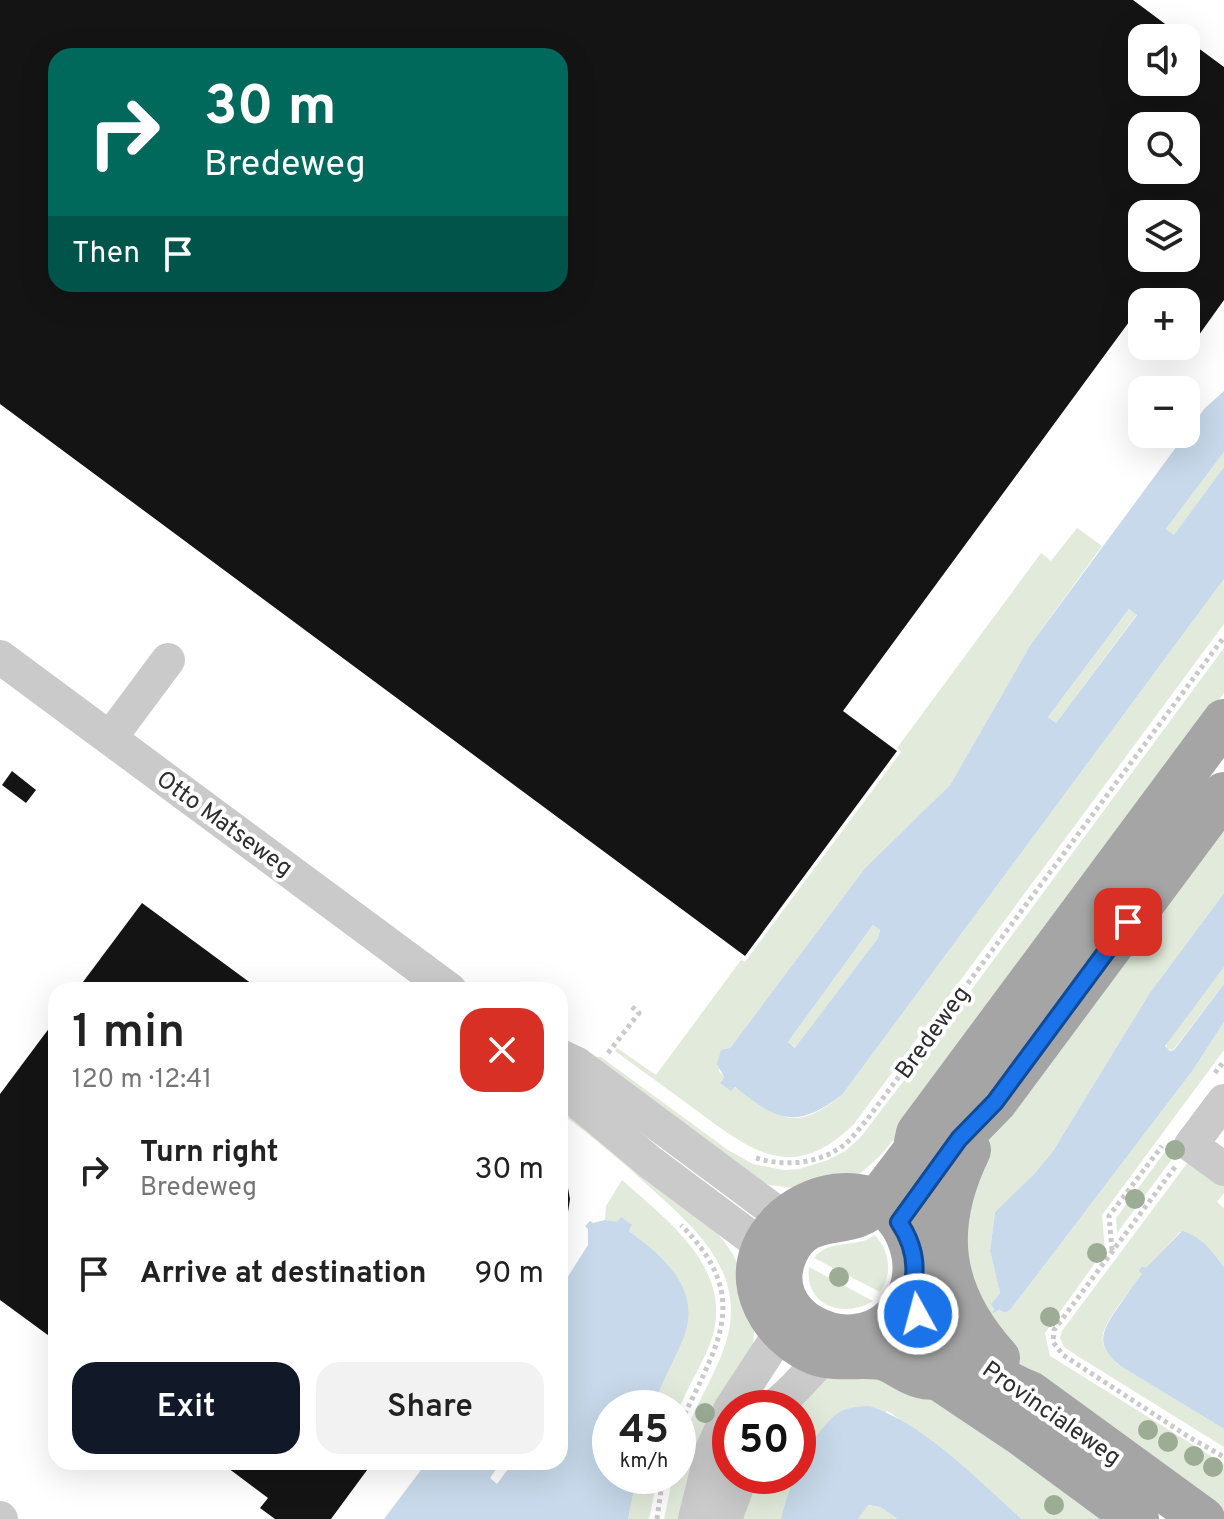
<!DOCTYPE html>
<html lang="en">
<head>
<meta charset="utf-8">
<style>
  body { margin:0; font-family:Overpass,sans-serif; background:#f2f2f2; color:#222; height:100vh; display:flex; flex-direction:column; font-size:30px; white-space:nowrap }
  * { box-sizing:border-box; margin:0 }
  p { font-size:26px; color:#767676 }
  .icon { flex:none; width:44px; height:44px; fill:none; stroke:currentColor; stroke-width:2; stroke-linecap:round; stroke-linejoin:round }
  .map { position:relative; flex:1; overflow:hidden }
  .drawer { position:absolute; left:48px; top:982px; width:520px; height:488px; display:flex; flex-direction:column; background:#fff; border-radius:24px; box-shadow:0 8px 32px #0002 }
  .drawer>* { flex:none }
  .banner { position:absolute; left:48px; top:48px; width:520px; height:244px; border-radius:24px; box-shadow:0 8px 32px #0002; background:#00695c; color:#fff; overflow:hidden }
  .buttons { position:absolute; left:1128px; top:24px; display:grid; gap:16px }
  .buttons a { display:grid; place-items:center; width:72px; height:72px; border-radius:16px; background:#fff; box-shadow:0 8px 32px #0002; font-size:40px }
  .speed { position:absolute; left:592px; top:1390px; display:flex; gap:16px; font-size:40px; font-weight:700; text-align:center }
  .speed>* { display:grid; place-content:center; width:104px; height:104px; border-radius:50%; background:#fff; box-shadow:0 8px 32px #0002; line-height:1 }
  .speed small { font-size:20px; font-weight:400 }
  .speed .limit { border:12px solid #d22; background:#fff; color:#111 }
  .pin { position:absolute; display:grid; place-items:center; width:68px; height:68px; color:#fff; margin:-34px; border-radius:16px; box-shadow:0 4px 12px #0006 }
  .me { position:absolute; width:88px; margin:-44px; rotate:353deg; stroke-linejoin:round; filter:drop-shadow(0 0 6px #0008) }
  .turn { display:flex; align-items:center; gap:28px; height:168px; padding:0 24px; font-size:36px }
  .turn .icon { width:104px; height:104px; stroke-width:2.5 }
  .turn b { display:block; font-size:56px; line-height:68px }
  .then { display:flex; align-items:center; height:76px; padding:0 24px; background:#0003; gap:16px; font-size:30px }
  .round { display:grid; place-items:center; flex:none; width:84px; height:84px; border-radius:24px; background:#f2f2f2 }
  .overview { display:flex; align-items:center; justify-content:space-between; height:136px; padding:0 24px }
  h1 { font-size:48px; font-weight:600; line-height:60px }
  .cta { display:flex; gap:16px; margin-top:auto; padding:16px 24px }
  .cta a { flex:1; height:92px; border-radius:24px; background:#111827; color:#fff; font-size:32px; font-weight:600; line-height:92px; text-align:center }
  .cta a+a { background:#f2f2f2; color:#222 }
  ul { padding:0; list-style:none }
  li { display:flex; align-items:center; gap:24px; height:104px; padding:0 24px }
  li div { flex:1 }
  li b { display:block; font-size:30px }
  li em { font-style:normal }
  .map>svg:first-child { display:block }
</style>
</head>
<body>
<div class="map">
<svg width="1224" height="1519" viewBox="0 0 1224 1519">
  <rect width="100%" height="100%" fill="#fff"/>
  <g fill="#e2ebdb">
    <path d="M1224 452V467L1174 536 1166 529Z"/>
    <path d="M1077 528 1102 546 1031 644 950 785 865 868 730 1048 726 1050 719 1071 724 1077 720 1082C775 1099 778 1146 842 1095L1224 579V624L854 1124C793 1184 752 1152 696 1110 669 1090 642 1071 615 1051L617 1048 656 1075 741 960 745 962 901 752 897 748 1041 553 1051 561Z"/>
    <path d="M1130 608 1137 614 1056 723 1048 717Z"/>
    <path d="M1224 648V693L912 1118 879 1157 856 1177 802 1189 770 1185 754 1179 594 1057H601L728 1150 753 1164 784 1170 799 1169 828 1160 845 1151 860 1138 918 1062Z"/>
    <path d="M1224 816V893L1149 994 1053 1151 1035 1173 995 1212 990 1251 1000 1293 994 1301 993 1314 998 1310 1005 1313 1011 1309 1193 1070 1224 1022V1050L1102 1215 1105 1249 1045 1333 1050 1356 1224 1464V1515L1131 1450 1021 1365 1006 1351 963 1280 973 1172 990 1144 987 1141Z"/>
    <path d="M873 925 880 930 878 938 796 1048 788 1042Z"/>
    <path d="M1224 967V984L1173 1050 1167 1049 1166 1043Z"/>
    <path d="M560 1099 716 1232C744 1262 760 1310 752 1350L684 1519H664L673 1476H678C678 1429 707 1394 723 1351 750 1279 703 1235 654 1191 624 1163 594 1138 561 1113Z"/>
    <path d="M1170 1145 1178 1151 1117 1233 1116 1218Z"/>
    <path d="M1191 1158 1224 1182V1193L1217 1202 1224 1208V1267C1215 1254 1197 1232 1180 1232L1146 1269 1143 1266 1142 1274C1134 1284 1127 1295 1119 1305 1102 1329 1093 1343 1119 1365L1224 1429V1447L1079 1357 1064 1347 1060 1338 1062 1331Z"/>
    <path d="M622 1180C669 1222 737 1271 710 1344 701 1367 686 1389 678 1412V1408H653L656 1399 647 1245 629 1231 632 1226 605 1220 606 1206Z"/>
    <path d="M875 1235C890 1252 893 1273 880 1292L814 1258C830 1237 855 1250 875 1235Z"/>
    <path d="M809 1267 873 1301C844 1319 804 1306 809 1267Z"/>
    <path d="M836 1372 895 1373 1107 1519H1022L942 1450 888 1411 808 1448 798 1474V1408L806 1391Z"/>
    <path d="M637 1476H658L649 1519H628Z"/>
    <path d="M758 1476H797L781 1519H742Z"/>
    <path d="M867 1505 880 1507 898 1519H858Z"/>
  </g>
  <g fill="#c7d9ea" fill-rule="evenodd">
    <path d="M1224 391V452L1166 529 1174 535 1224 467V579L842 1095C795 1130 778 1121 735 1087L731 1091 720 1083 724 1077 717 1064 721 1050 730 1048 865 868 950 785 1031 644 1205 408ZM1129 609 1137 615 1056 723 1048 717ZM873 925 880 930 878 938 795 1048 788 1042Z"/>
    <path d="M1224 893V967L1165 1046 1170 1051 1174 1050 1224 984V1022L1193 1070 1011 1309 1005 1313 999 1310 992 1314 994 1309 991 1304 1000 1293 990 1251 995 1212 1035 1173 1053 1151 1149 994Z"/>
    <path d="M621 1217 632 1225 629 1231C664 1257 703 1290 683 1339 674 1362 660 1384 653 1408H610V1476H637L628 1519H384L427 1462H501L490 1478 497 1484 513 1462H560V1399L566 1391 560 1386V1289L588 1245V1229L585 1226 590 1221 593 1223 605 1220 617 1222Z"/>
    <path d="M1182 1231C1201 1236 1213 1252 1224 1267V1429L1122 1367C1094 1346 1101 1331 1119 1306 1126 1296 1134 1284 1142 1274L1139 1271 1142 1266 1146 1268Z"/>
    <path d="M869 1406C924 1423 978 1481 1022 1519H898L880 1507 868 1505 858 1519H781C790 1484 806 1442 833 1417 843 1407 856 1407 869 1406Z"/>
  </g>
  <g fill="#141414" fill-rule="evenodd">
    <path d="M0 0H1133L1184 38H1142V82H1186V39L1224 67V300L1181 360 1161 346H1186V302H1142V332L1129 322 843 711 897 751 745 956 0 404ZM56 56H560V284H56ZM1142 126H1186V170H1142ZM1142 214H1186V258H1142Z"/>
    <path d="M12 771 36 790 26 803 2 785Z"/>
    <path d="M142 903 260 990H77Z"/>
    <path d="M56 1019V1341L0 1300V1094Z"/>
    <path d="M560 1171 568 1188 570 1199 568 1212 560 1227Z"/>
    <path d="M220 1462H373L331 1519H275L260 1508 268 1498Z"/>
  </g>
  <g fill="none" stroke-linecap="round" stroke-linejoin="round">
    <g stroke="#cacaca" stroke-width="5" stroke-dasharray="4 4" stroke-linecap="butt">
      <path d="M608 1053 639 1013 631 1006"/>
      <path d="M1215 1073 1224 1061"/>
      <path d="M756 1158C785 1167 819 1164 844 1145 852 1139 859 1128 866 1121L1224 637"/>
      <path d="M1175 1167 1054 1330 1053 1342 1063 1355 1189 1437 1224 1457"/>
      <path d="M1112 1250 1109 1216 1162 1146"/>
      <path d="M678 1429C713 1349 757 1301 681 1225"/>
      <path d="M657 1519 663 1476"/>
    </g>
    <g stroke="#cacaca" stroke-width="34">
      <path d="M0 657 450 990"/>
      <path d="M110 738 168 660"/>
      <path d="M560 1056 577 1064 784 1218"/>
      <path d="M560 1087 651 1163 765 1248"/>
      <path d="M1224 1101 1191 1145 1224 1169"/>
      <path d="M774 1406C795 1392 807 1372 826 1356"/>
      <path d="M731 1408 782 1330"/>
      <path d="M0 1518 1 1519"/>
      <path d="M695 1519 712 1450 730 1410"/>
      <path d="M725 1519 741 1476"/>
    </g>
    <g stroke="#a5a5a5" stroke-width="44">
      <path d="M969 1150C931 1228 939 1293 998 1358"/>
      <path d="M910 1207 959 1139 995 1102 1224 794"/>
      <path d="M907 1301C931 1330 995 1381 1030 1393L1203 1519"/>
      <path d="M920 1354 927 1359 938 1378 1023 1435 1137 1519"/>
      <path d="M938 1378C932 1378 925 1378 920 1376 906 1373 896 1361 881 1358 859 1355 837 1361 815 1353 797 1346 780 1331 770 1315 712 1222 877 1138 911 1245 919 1270 913 1300 894 1318 847 1364 757 1317 786 1253 807 1206 852 1233 876 1202L914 1152 918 1133 1224 721"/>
    </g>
  </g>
  <g fill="#9dac94">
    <circle cx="1175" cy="1150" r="10"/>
    <circle cx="1135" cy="1199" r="10"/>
    <circle cx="1097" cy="1253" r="10"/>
    <circle cx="839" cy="1277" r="10"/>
    <circle cx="1050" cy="1317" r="10"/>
    <circle cx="705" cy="1413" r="10"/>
    <circle cx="1148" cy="1430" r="10"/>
    <circle cx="1168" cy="1442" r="10"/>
    <circle cx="1194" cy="1456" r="10"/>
    <circle cx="1213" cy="1467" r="10"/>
    <circle cx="1054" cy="1505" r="10"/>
  </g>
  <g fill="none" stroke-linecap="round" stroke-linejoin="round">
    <g stroke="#114b97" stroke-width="20">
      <path id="route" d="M918 1314 907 1301C920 1273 915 1246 899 1222L959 1139 995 1102 1128 922"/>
    </g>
    <use href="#route" stroke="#1a73e8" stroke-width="14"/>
  </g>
  <g text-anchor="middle" stroke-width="8" stroke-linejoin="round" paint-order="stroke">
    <g font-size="24" fill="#2d2d2d" stroke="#fff">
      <text transform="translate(225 823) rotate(36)" y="8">Otto Matseweg</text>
      <text transform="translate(932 1032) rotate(-54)" y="8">Bredeweg</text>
      <text transform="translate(1052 1413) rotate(35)" y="8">Provincialeweg</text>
    </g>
  </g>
</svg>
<div class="buttons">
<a><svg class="icon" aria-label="sound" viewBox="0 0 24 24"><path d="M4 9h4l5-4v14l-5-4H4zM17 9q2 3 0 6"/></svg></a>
<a><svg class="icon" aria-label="search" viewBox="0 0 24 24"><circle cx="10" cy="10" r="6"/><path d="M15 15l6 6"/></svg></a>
<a><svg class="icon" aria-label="layers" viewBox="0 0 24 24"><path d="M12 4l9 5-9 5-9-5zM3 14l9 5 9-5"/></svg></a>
<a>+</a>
<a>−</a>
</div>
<div class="speed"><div>45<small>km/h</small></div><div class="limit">50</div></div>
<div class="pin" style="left:1128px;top:922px;background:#d93025"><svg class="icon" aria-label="arrive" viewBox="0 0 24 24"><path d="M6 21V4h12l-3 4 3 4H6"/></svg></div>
<svg class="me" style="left:918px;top:1314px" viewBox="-20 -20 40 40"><circle r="17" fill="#1a73e8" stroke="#fff" stroke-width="3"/><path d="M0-11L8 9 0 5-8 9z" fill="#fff"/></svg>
<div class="banner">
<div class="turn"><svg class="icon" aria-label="right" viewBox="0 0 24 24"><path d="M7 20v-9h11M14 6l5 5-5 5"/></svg><div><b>30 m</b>Bredeweg</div></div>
<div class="then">Then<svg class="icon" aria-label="arrive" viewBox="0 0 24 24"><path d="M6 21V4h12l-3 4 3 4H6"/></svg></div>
</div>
<section class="drawer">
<div class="overview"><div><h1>1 min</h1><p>120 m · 12:41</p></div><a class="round" style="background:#d93025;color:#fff"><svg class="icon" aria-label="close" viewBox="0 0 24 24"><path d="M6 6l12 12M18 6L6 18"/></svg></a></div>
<ul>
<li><svg class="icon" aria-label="right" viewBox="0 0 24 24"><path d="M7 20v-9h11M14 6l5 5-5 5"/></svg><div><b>Turn right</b><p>Bredeweg</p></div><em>30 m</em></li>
<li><svg class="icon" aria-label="arrive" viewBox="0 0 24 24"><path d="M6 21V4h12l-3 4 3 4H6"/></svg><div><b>Arrive at destination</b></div><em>90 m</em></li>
</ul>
<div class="cta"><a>Exit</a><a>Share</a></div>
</section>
</div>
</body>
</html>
